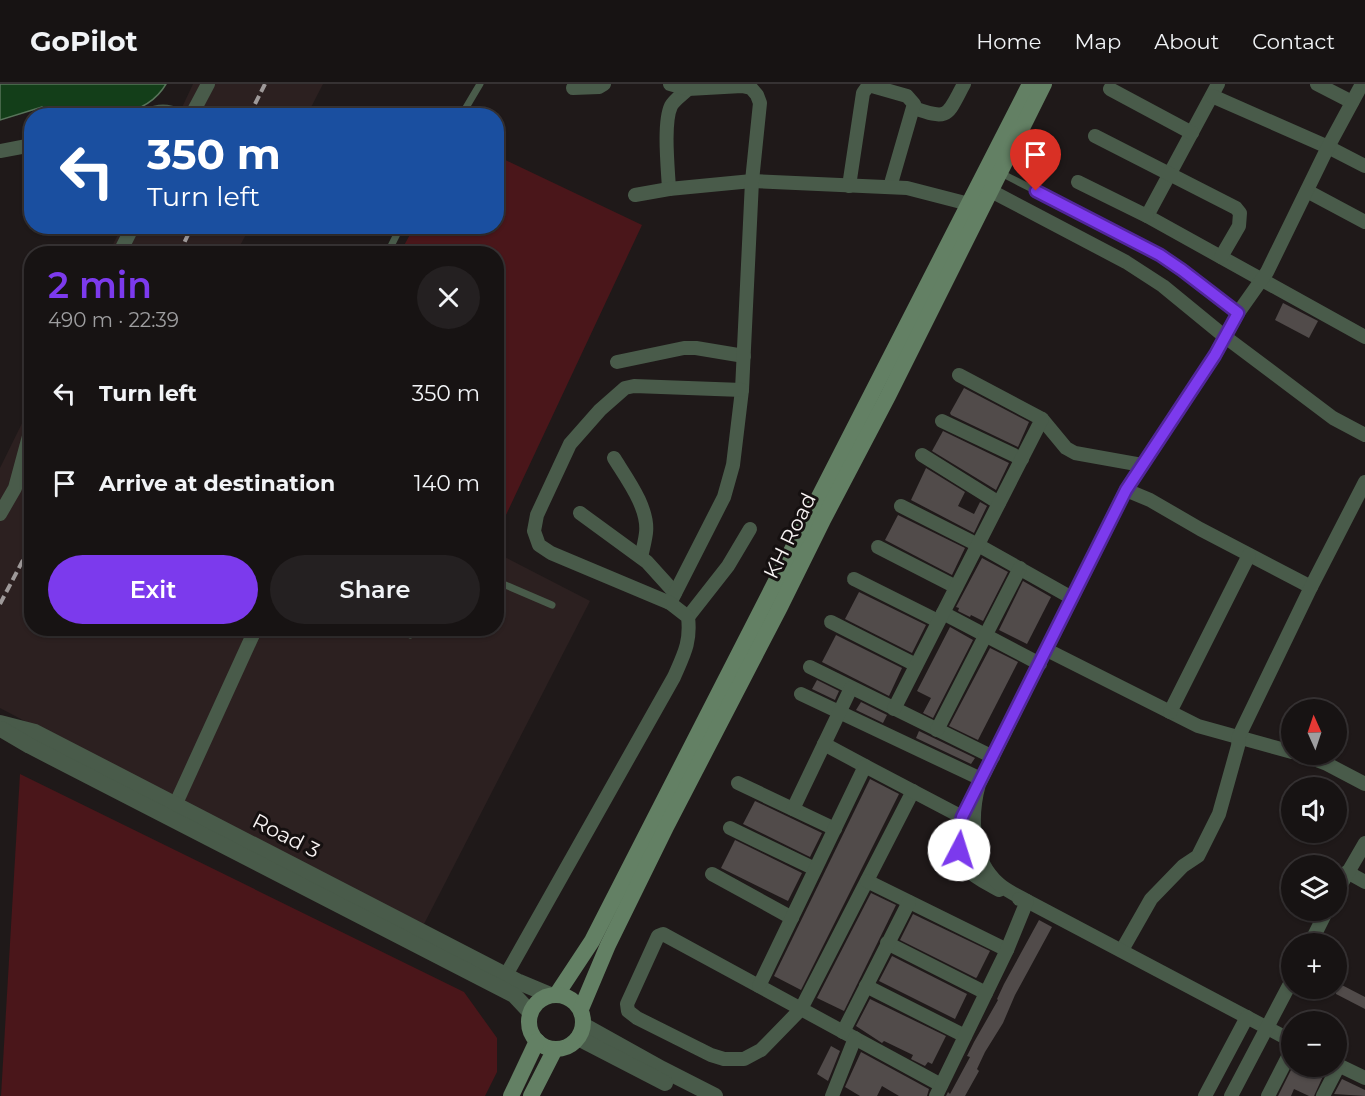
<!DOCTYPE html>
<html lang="en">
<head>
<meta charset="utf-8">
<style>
  body { margin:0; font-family:Montserrat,sans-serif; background:#242021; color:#f1f3f6; height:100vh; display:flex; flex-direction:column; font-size:22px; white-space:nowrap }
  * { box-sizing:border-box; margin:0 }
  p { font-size:20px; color:#9e9ea0 }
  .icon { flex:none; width:33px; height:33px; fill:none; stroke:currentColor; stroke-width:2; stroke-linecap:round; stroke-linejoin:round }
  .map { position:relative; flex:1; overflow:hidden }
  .side { position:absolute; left:24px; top:162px; width:480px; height:390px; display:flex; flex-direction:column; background:#171313; border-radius:24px; box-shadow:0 2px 4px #0004,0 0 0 2px #363233 }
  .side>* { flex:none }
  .banner { position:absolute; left:24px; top:24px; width:480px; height:126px; border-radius:24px; box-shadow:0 2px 4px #0004,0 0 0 2px #363233; background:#1a4fa0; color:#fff; overflow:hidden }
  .needle { width:39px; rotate:357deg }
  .buttons { position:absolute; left:1281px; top:615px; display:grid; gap:12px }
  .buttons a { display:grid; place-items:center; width:66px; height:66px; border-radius:50%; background:#171313; box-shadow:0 2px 4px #0004,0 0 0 2px #363233; font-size:30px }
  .pin { position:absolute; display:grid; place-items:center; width:51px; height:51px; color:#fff; margin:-62px -26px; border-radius:50% 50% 50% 0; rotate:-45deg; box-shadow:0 0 6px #0007 }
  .pin .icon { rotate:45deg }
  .me { position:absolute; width:66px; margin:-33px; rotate:5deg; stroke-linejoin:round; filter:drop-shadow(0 0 4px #0008) }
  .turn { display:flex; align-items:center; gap:21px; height:126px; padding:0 24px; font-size:27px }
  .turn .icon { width:78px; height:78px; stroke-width:2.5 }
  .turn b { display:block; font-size:42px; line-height:51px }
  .round { display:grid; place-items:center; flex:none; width:63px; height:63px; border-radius:32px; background:#242021 }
  .headline { display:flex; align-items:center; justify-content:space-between; height:102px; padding:0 24px }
  h1 { font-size:36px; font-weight:600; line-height:45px; color:#7c3aed }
  .cta { display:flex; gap:12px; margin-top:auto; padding:12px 24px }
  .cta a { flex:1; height:69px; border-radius:36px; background:#7c3aed; color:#fff; font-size:24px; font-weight:600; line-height:69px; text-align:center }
  .cta a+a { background:#242021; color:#f1f3f6 }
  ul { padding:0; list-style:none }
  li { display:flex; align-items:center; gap:18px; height:90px; padding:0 24px }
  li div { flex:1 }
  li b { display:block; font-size:22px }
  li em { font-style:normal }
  header { display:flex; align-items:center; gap:36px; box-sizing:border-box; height:84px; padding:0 30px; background:#171313; border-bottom:2px solid #363233 }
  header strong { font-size:28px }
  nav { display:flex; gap:33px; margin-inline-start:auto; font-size:21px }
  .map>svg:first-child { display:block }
</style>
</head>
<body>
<header>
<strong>GoPilot</strong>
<nav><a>Home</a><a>Map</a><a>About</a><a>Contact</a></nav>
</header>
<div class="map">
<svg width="1365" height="1012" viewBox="0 0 1365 1012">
  <rect width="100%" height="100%" fill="#1f1919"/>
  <g fill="#2c2020">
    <path d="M193 0H323L307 31 178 32Z"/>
    <path d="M122 143H250L236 169 108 170Z"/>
    <path d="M31 321 32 544H496L497 469 590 517 424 840 180 719 0 624V384Z"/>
  </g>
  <g fill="#4a161a">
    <path d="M497 72 642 141 498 448 496 170 400 169 414 143 496 142Z"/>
    <path d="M20 690 464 908 497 954V988L485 1012H1Z"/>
  </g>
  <path fill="#133e19" stroke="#58745a" stroke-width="1.5" d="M0 0H166C142 41 84 32 44 31L42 23 0 36Z"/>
  <g fill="#514b4a">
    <path d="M1283 219 1318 237 1309 254 1275 236Z"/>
    <path d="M964 304 1029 338 1018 363 951 331 950 329Z"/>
    <path d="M943 347 1009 379 996 406 932 367Z"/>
    <path d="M926 384 965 408 958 422 974 430 980 418 987 422 974 449 911 416Z"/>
    <path d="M898 431 965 464 952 491 885 456Z"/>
    <path d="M982 474 1008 488 983 537 971 531 970 533 958 527 959 524 956 523Z"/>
    <path d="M1023 497 1051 513 1027 560 999 546Z"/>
    <path d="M859 508 926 541 912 569 845 535Z"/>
    <path d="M950 543 973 556 933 634 923 629 931 614 917 607Z"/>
    <path d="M836 551 902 584 889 612 822 578Z"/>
    <path d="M990 564 1018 578 978 656 949 642Z"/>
    <path d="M817 596 839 607 835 616 812 605Z"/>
    <path d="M861 618 887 631 883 639 856 626Z"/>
    <path d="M919 647 975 674 971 680 916 654Z"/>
    <path d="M870 695 899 710 801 906 774 892Z"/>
    <path d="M755 717 822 749 810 773 743 740Z"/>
    <path d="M735 756 802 789 788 817 721 784Z"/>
    <path d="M871 809 896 821 844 927 817 914Z"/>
    <path d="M913 830 990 867 977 893 976 894 900 856Z"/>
    <path d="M1039 836 1052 843 1015 911 1003 939 985 968 977 985 979 987 965 1012H946L948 1008 950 1010 970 973 967 972 974 958 998 916 997 915 1004 900Z"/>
    <path d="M892 872 967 910 955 935 879 897Z"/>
    <path d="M1336 898 1365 913V925L1336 910Z"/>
    <path d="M870 915 946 952 932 980 928 978 925 982 911 975 913 971 884 957 882 959 856 942Z"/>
    <path d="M831 962 840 967 828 997 817 990Z"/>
    <path d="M861 968 929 1005 927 1012H899L882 1002 877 1012H860L845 1003Z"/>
    <path d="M1293 982H1310L1324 990 1314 1012H1309L1294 1005 1291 1012H1278Z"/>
    <path d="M1342 995 1365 1006V1012L1334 1010Z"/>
  </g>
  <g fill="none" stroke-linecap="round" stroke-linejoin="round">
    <g stroke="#495b4a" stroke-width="7">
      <path d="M461 32 480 0"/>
      <path d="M1001 89C1054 117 1109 140 1160 172 1188 189 1213 209 1238 229"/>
      <path d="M387 170 401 142"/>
      <path d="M496 497 552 521"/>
      <path d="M397 544 410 551"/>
    </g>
    <g stroke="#495b4a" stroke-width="14">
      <path d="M1218 0 1147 132 1365 253"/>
      <path d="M1317 0 1352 18"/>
      <path d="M573 4 599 3 604 0"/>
      <path d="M1110 5 1192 49"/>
      <path d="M1212 12 1328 63 1365 82"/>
      <path d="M914 24C950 37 947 31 964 0"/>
      <path d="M146 32C159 26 167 26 180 32"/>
      <path d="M191 32 208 0"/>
      <path d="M1095 52 1236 124 1240 129 1239 142 1221 173"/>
      <path d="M0 67 32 61"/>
      <path d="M1078 98 1147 132"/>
      <path d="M849 102 863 9 868 2H872L907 12 914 20 890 103"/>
      <path d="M669 105C668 85 663 39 671 22 674 16 683 10 688 5"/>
      <path d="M991 107 1126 178 1163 202 1224 252 1333 334 1365 351"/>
      <path d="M1307 107 1365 138"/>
      <path d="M635 111 669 105 752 97 907 104 969 120"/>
      <path d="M119 170 133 142"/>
      <path d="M617 278 684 264H696L744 272"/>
      <path d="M1042 335 1066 364 1075 369 1142 381"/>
      <path d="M942 337 1022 375"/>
      <path d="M922 371 999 419"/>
      <path d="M614 374C627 395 649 424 646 449 645 457 643 465 641 473"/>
      <path d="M1126 406 1150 416 1200 445 1311 503"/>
      <path d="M901 422 978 461 1072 514"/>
      <path d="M580 429 647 478 675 509"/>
      <path d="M0 430 15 404 32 341"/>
      <path d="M878 463 956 503"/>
      <path d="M854 495 938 537"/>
      <path d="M670 519 724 413 733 381 742 306 752 97 760 19 757 11 751 4 742 2 688 5 670 0"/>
      <path d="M943 529 1040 580"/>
      <path d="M688 533 728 482 750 445"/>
      <path d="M831 538 916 581"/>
      <path d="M1047 566 1198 642 1292 668"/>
      <path d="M810 583 993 673"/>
      <path d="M801 610 981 695"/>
      <path d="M894 625 1042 335 959 291"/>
      <path d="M1170 628 1249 471"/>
      <path d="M937 646 1020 484"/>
      <path d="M824 660 865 682"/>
      <path d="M1301 670 1327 680 1365 700"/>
      <path d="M738 699 835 745"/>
      <path d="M913 707 801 925 761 966 744 975H724L711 971 637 934 628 927 627 920 658 852 663 850 941 1001"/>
      <path d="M973 712C961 734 949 762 967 785 975 794 989 800 999 806"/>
      <path d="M793 725 851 604"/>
      <path d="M172 728 256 544"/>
      <path d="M730 744 815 785"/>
      <path d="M1347 788 1365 798"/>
      <path d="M712 790 792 834"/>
      <path d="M867 797 1007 866"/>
      <path d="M1336 809 1365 759"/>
      <path d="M887 859 986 909"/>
      <path d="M1310 860 1327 826"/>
      <path d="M1122 866 1151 815 1183 782 1198 772 1219 730 1238 662 1239 652 1311 503 1365 398"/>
      <path d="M506 891 674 593C684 570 691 558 688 533L670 519 551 469 539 461 534 447 537 431 570 360 600 326 625 304 634 302 742 306"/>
      <path d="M759 902 865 682 962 733"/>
      <path d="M866 902 965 952"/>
      <path d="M843 948 909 818"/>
      <path d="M1292 957 1027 817C1018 812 1007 807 999 800 971 776 970 732 979 700L1126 406 1215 271 1238 229 1267 188 1328 63 1362 0"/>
      <path d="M1336 980 1365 994"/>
      <path d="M832 1012 855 954"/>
      <path d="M936 1012 1007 866 1027 817 1019 815"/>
      <path d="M1205 1012 1247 933"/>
      <path d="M1231 1012 1292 896"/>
      <path d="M1268 1012 1292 965"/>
      <path d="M1323 1012 1339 981"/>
    </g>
    <g stroke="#495b4a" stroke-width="16">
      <path d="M0 639 35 648 519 898 550 911"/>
      <path d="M1 645 30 662 514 911 530 928"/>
      <path d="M583 941 662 985 715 1012"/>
      <path d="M578 954 665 999"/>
    </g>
    <g stroke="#638064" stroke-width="16">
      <path d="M557 910 592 857 1030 0"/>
      <circle cx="556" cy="938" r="27"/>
      <path d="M581 925 608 861 666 743 780 523 824 434 888 312 1044 0"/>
      <path d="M511 1012 537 957"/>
      <path d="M531 1012 555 965"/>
    </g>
    <g stroke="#9e9999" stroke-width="4" stroke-dasharray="9 4.5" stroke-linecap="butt">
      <path d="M249 32 265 0"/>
      <path d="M179 170 192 142"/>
      <path d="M0 520 32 459"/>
    </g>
  </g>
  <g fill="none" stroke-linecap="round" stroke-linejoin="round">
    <g stroke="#51269a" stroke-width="15">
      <path id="route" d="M959 766 958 749 962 733 1126 406 1215 271 1238 229 1182 186 1160 171 1036 107"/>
    </g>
    <use href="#route" stroke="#7c3aed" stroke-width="10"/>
  </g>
  <g text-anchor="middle" stroke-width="6" stroke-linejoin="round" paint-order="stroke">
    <g font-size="21" fill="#f8f3f3" stroke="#151010">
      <text transform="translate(790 452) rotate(-64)" y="7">KH Road</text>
      <text transform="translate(286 752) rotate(27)" y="7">Road 3</text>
    </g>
  </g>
</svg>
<div class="buttons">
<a><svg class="needle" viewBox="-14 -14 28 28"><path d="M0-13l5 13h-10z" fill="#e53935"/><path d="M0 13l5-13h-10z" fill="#9e9ea0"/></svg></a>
<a><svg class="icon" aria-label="sound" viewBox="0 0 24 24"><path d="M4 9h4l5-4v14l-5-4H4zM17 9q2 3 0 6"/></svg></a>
<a><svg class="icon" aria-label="layers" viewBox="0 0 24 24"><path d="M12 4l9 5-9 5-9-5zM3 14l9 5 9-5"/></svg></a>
<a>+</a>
<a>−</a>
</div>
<div class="pin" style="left:1036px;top:107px;background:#d93025"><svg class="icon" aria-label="arrive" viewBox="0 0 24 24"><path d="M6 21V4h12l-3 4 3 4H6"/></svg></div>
<svg class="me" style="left:959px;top:766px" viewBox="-20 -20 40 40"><circle r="19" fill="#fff"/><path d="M0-13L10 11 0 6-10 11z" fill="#7c3aed"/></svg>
<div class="banner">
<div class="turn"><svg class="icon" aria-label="left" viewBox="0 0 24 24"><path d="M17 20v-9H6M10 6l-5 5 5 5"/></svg><div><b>350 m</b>Turn left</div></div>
</div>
<section class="side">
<div class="headline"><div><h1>2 min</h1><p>490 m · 22:39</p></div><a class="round"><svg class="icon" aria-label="close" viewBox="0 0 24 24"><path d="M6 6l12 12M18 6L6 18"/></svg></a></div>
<ul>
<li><svg class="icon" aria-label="left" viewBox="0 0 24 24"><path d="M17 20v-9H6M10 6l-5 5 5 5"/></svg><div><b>Turn left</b></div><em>350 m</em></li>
<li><svg class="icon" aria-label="arrive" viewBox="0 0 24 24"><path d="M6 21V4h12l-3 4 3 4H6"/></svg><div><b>Arrive at destination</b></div><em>140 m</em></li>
</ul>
<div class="cta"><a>Exit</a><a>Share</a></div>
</section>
</div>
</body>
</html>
